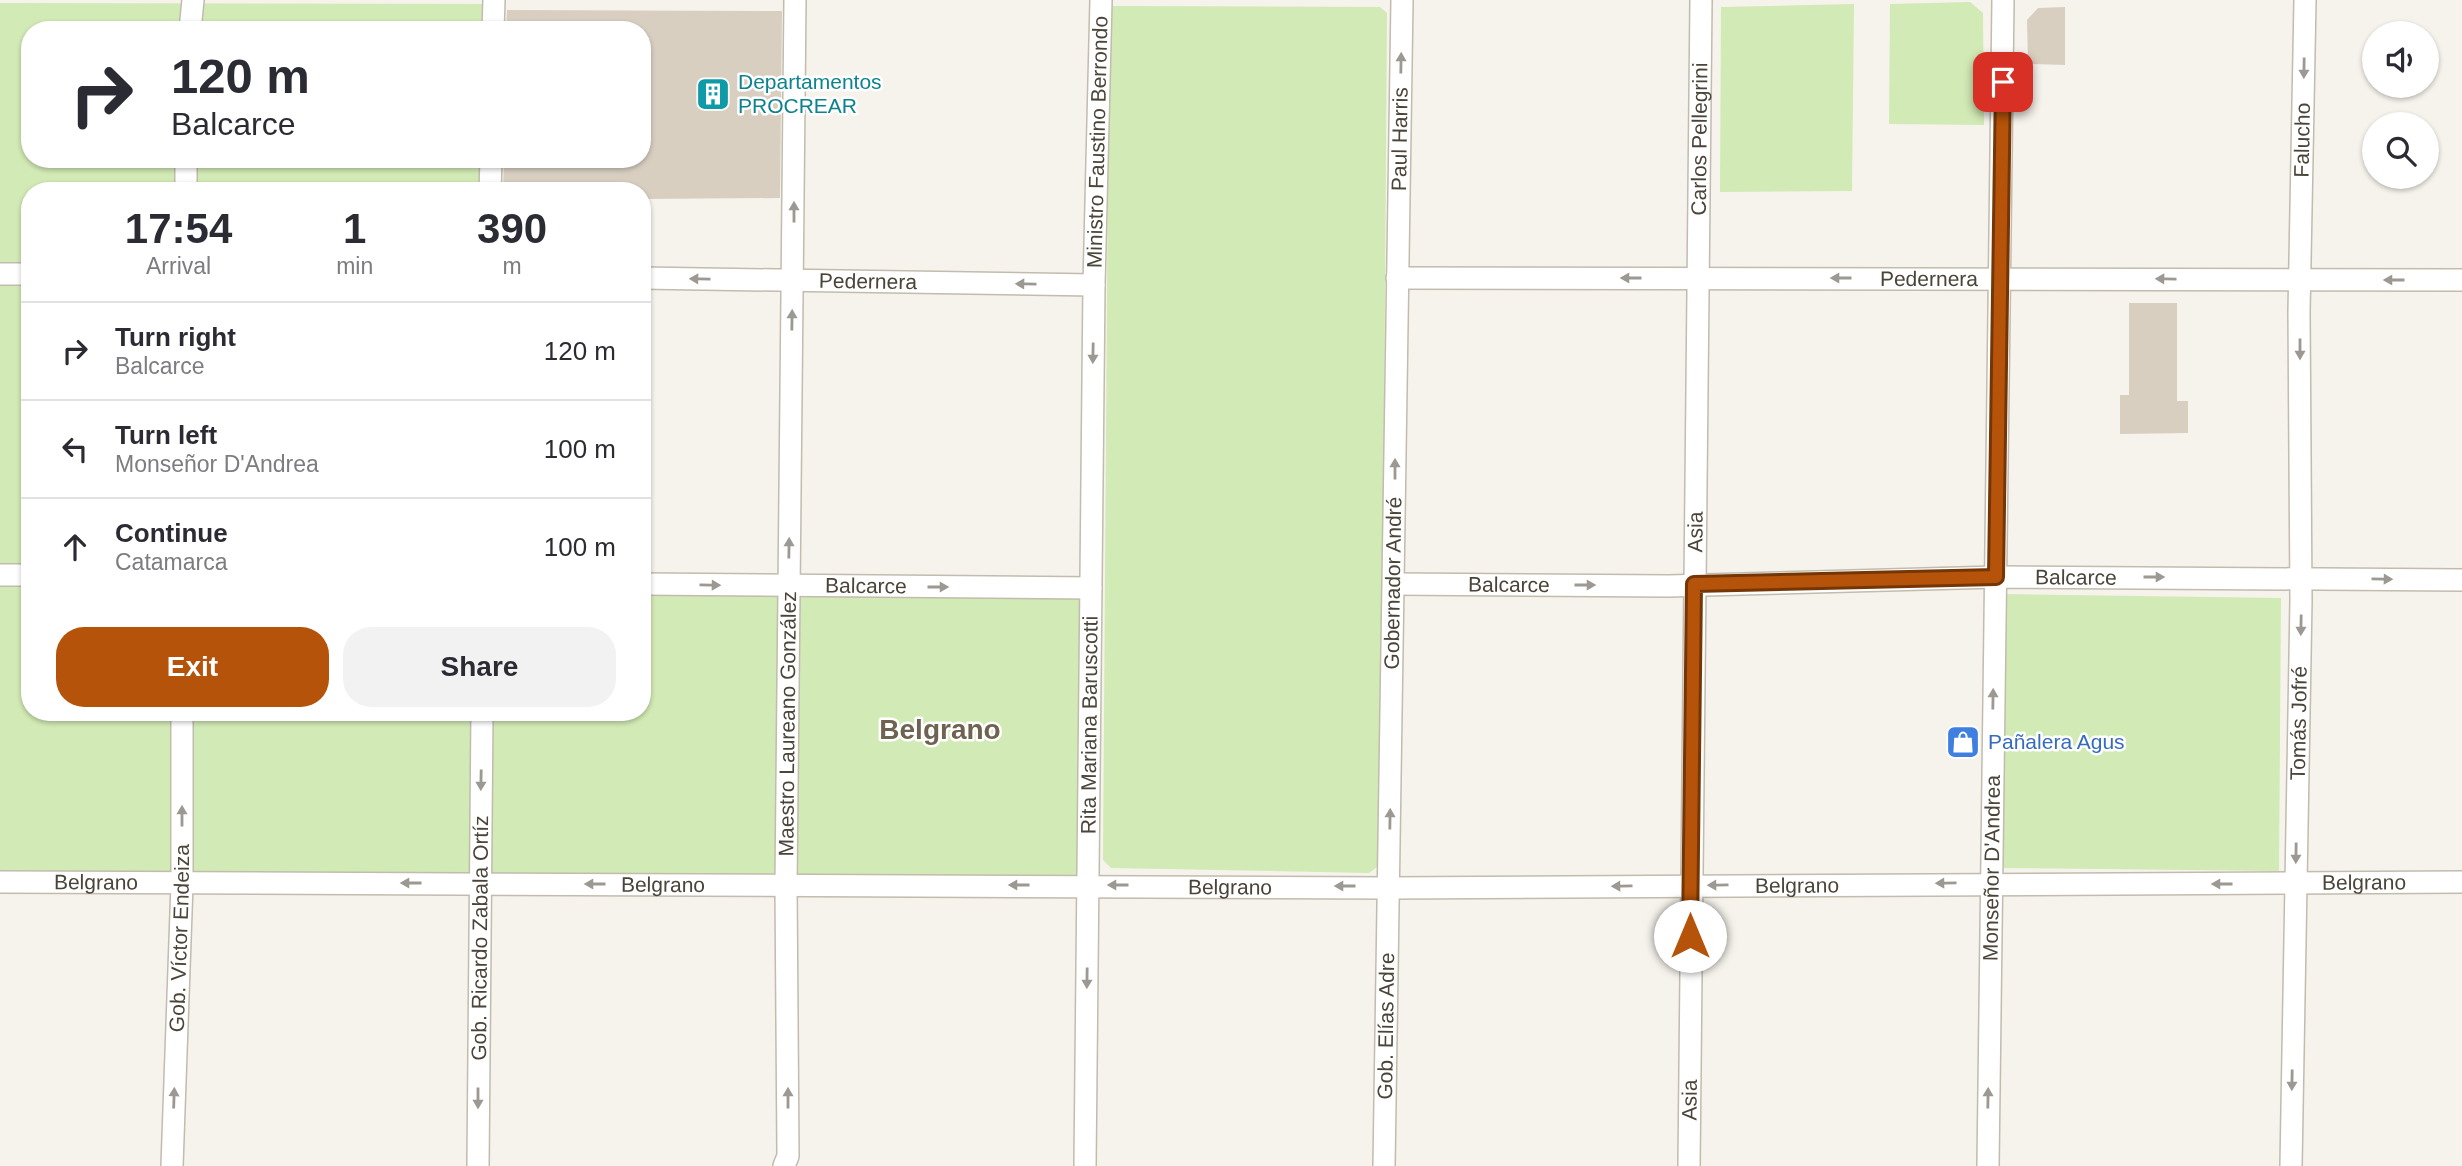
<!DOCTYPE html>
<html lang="en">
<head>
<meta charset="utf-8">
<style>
  body { margin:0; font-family:Arial,sans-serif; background:#f2f2f3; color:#2b2b33; height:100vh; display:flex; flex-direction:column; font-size:26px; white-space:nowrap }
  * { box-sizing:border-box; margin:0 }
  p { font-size:23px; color:#7c7c81 }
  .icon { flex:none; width:38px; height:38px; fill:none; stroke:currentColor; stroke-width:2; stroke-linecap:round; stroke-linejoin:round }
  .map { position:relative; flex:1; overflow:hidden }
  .sheet { position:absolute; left:21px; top:182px; width:630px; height:539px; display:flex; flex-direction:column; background:#fff; border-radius:28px; box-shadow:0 2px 5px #0004 }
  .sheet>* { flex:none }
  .guide { position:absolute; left:21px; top:21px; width:630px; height:147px; border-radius:28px; box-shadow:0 2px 5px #0004; background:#fff; color:#2b2b33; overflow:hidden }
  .tools { position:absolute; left:2362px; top:21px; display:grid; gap:14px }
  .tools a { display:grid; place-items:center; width:77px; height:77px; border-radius:50%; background:#fff; box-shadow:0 2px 5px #0004; font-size:35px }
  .pin { position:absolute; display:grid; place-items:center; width:60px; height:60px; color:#fff; margin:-30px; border-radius:14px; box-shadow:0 4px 10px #0006 }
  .me { position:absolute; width:77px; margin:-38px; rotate:0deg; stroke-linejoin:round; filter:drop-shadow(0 0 5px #0008) }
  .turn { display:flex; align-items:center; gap:24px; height:147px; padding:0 35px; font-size:32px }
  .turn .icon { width:91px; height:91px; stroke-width:2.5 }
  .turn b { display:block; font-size:49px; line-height:60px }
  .eta { display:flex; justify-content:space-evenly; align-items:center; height:119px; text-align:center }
  .eta b { font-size:42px; font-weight:700; line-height:49px }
  .cta { display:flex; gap:14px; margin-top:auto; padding:14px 35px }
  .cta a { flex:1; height:80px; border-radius:28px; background:#b45309; color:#fff; font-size:28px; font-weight:700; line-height:80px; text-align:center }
  .cta a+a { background:#f2f2f3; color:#2b2b33 }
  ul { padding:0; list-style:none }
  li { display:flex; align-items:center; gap:21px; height:98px; padding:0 35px; border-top:2px solid #e1e1e2 }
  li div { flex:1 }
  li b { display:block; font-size:26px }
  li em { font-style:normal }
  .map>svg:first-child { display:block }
</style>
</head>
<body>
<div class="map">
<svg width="2462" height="1166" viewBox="0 0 2462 1166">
  <rect width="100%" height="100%" fill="#f6f3ec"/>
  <g fill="#d2eab5">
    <path d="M1970 2 1983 13 1984 125 1889 124 1890 4Z"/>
    <path d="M0 3 494 4 493 30H30V159H491L490 191H30V712H642V584L1091 588 1088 885 0 882Z"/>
    <path d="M1854 4 1852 191 1720 192 1721 7Z"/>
    <path d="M1113 6 1380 7 1387 13 1381 864 1369 873 1111 868 1103 860 1109 12Z"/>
    <path d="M2005 594 2281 598 2279 871 2002 868Z"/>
  </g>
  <g fill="#d8cfc1">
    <path d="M2065 7V65L2028 64 2027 20 2038 8Z"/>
    <path d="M507 10 782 11 780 198 642 199V191H503L504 159H642V30H506Z"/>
    <path d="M2129 303H2177V401H2188V433L2120 434V395H2129Z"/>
  </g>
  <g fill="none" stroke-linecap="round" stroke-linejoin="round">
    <g stroke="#c2bbae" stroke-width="24">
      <g id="minor">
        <path d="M190 30 193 0"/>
        <path d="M493 30 494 0"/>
        <path d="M186 191V159"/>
        <path d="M490 191 491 159"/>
        <path d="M0 274H30"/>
        <path id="s1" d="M642 278 1094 285"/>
        <path id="s2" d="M1397 278 2462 280"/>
        <path d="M0 575H30"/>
        <path id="s3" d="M642 584 1091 588"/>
        <path id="s4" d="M1395 584 1669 586 1996 577 2462 580"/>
        <path id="s5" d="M0 882 1389 888 2462 882"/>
        <path id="s6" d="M172 1166 182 884V712"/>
        <path id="s7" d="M478 1166 482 712"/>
        <path id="s8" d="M784 1166 788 1156 786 885 795 0"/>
        <path id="s9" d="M1085 1166 1094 285 1101 0"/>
        <path id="s10" d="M1384 1166 1402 0"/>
        <path id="s11" d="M1689 1166 1701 0"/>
        <path id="s12" d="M1988 1166 2003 0"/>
        <path id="s13" d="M2291 1166 2301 600 2299 312 2305 0"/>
      </g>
    </g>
    <use href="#minor" stroke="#fff" stroke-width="21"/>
  </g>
  <defs><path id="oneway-solid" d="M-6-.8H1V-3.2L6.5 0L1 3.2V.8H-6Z" transform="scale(1.75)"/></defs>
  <g fill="#9c9892">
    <use href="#oneway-solid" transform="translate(1401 63) rotate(-89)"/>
    <use href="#oneway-solid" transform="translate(2304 68) rotate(91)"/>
    <use href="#oneway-solid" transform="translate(794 212) rotate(-90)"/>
    <use href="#oneway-solid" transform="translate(1631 278) rotate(180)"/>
    <use href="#oneway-solid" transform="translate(1841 278) rotate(180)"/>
    <use href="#oneway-solid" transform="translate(700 279) rotate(-179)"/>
    <use href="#oneway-solid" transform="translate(2166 279) rotate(-179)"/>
    <use href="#oneway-solid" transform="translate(2394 280) rotate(180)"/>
    <use href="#oneway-solid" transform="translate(1026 284) rotate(-179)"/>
    <use href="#oneway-solid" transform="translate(792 320) rotate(-89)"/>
    <use href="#oneway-solid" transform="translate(2300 349) rotate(90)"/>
    <use href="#oneway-solid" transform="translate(1093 353) rotate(91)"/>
    <use href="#oneway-solid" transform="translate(1395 469) rotate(-90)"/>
    <use href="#oneway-solid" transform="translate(789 548) rotate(-89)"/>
    <use href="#oneway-solid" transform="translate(2154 577)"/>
    <use href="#oneway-solid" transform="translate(2382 579) rotate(1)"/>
    <use href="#oneway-solid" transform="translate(710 585) rotate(1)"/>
    <use href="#oneway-solid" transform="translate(1585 585)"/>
    <use href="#oneway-solid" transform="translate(938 587)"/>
    <use href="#oneway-solid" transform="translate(2301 625) rotate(91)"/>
    <use href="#oneway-solid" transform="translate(1993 699) rotate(-89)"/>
    <use href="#oneway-solid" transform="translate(481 780) rotate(91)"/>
    <use href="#oneway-solid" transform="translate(182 816) rotate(-90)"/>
    <use href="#oneway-solid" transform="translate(1390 819) rotate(-89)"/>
    <use href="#oneway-solid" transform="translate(2296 853) rotate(91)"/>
    <use href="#oneway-solid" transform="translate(411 883) rotate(180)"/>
    <use href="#oneway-solid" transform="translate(1946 883) rotate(179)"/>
    <use href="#oneway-solid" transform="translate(595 884) rotate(-180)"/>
    <use href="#oneway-solid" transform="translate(2222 884) rotate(-180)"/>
    <use href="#oneway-solid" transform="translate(1019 885) rotate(180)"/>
    <use href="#oneway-solid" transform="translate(1118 885) rotate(-180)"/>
    <use href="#oneway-solid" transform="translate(1718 885) rotate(179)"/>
    <use href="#oneway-solid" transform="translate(1345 886) rotate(-180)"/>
    <use href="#oneway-solid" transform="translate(1622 886) rotate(179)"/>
    <use href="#oneway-solid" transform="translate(1087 978) rotate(91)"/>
    <use href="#oneway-solid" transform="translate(2292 1080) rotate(91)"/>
    <use href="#oneway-solid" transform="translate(174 1098) rotate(-88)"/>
    <use href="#oneway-solid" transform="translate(478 1098) rotate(90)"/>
    <use href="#oneway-solid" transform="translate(788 1098) rotate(-90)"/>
    <use href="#oneway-solid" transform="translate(1988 1098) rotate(-89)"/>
  </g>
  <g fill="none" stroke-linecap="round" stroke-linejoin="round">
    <g stroke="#753606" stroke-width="18">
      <path id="route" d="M1690 936 1694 584 1996 577 2003 82"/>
    </g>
    <use href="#route" stroke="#b45309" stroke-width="12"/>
  </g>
  <defs>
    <g id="building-square" transform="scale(1.75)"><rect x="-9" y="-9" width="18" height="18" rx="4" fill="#0f9aa8" stroke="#fff"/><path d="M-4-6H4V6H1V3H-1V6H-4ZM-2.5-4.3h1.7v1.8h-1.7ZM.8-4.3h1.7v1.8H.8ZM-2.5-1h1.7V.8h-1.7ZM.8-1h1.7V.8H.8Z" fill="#fff"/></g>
    <g id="shop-square" transform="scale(1.75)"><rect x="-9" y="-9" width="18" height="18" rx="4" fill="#3f7fe0" stroke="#fff"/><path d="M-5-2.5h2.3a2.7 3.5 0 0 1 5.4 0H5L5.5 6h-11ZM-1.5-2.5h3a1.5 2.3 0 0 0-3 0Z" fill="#fff"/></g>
  </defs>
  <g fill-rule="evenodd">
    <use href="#building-square" x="713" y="94"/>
    <use href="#shop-square" x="1963" y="742"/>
  </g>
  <g text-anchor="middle" stroke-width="5" stroke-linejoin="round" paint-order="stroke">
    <g font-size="21" fill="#0d838f" stroke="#fff" text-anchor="start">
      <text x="738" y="89">Departamentos<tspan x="738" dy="24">PROCREAR</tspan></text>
    </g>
    <g font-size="21" fill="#4b4439" stroke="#fff">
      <text dy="7" stroke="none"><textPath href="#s10" startOffset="1027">Paul Harris</textPath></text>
      <text dy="7" stroke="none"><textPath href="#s11" startOffset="1027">Carlos Pellegrini</textPath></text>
      <text dy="7" stroke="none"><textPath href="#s13" startOffset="1026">Falucho</textPath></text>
      <text dy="7" stroke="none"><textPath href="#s9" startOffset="1024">Ministro Faustino Berrondo</textPath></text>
      <text dy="7" stroke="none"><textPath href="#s2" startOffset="532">Pedernera</textPath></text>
      <text dy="7" stroke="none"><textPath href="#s1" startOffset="226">Pedernera</textPath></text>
      <text dy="7" stroke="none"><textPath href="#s11" startOffset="634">Asia</textPath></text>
      <text dy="7" stroke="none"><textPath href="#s4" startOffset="681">Balcarce</textPath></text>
      <text dy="7" stroke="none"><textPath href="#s10" startOffset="583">Gobernador André</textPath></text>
      <text dy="7" stroke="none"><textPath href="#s4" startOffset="114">Balcarce</textPath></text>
      <text dy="7" stroke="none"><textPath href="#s3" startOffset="224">Balcarce</textPath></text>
      <text dy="7" stroke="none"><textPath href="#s8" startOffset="443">Maestro Laureano González</textPath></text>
      <text dy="7" stroke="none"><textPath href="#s13" startOffset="443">Tomás Jofré</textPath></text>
      <text dy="7" stroke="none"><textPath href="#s9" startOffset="441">Rita Mariana Baruscotti</textPath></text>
      <text dy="7" stroke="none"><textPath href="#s12" startOffset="298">Monseñor D'Andrea</textPath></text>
      <text dy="7" stroke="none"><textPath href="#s5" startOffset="96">Belgrano</textPath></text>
      <text dy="7" stroke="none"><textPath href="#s5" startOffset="2364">Belgrano</textPath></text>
      <text dy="7" stroke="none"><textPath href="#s5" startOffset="1797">Belgrano</textPath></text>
      <text dy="7" stroke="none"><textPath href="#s5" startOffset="663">Belgrano</textPath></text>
      <text dy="7" stroke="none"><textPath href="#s5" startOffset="1230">Belgrano</textPath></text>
      <text dy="7" stroke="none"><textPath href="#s6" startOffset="228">Gob. Víctor Endeiza</textPath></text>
      <text dy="7" stroke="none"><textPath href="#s7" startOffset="228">Gob. Ricardo Zabala Ortíz</textPath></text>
      <text dy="7" stroke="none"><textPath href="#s10" startOffset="140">Gob. Elías Adre</textPath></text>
      <text dy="7" stroke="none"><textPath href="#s11" startOffset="66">Asia</textPath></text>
    </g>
    <g font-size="21" fill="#366cbe" stroke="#fff" text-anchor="start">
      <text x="1988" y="749">Pañalera Agus</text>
    </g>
    <g font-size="28" font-weight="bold" fill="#6e6250" stroke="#fff">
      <text x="940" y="739">Belgrano</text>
    </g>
  </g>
</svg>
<div class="tools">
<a><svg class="icon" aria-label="sound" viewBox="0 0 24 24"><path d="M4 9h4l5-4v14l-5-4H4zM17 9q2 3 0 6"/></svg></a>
<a><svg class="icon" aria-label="search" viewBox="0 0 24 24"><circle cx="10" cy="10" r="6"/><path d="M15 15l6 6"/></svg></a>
</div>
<div class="pin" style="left:2003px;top:82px;background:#d93025"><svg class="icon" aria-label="arrive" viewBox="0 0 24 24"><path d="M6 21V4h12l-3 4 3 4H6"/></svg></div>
<svg class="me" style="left:1690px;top:936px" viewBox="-20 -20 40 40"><circle r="19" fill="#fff"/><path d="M0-13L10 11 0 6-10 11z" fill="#b45309"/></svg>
<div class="guide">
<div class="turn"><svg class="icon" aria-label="right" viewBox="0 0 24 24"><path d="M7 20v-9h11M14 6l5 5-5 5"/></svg><div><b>120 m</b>Balcarce</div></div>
</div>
<section class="sheet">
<div class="eta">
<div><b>17:54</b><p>Arrival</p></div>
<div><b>1</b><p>min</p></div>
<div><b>390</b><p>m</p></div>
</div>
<ul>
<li><svg class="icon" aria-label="right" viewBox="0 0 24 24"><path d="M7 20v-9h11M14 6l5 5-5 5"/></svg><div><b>Turn right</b><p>Balcarce</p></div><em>120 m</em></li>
<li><svg class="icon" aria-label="left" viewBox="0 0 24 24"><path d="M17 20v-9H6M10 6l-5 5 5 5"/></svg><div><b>Turn left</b><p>Monseñor D'Andrea</p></div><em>100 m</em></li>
<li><svg class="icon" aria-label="ahead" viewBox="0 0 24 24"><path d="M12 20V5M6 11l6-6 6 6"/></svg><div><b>Continue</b><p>Catamarca</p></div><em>100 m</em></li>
</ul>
<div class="cta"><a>Exit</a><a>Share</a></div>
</section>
</div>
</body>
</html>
